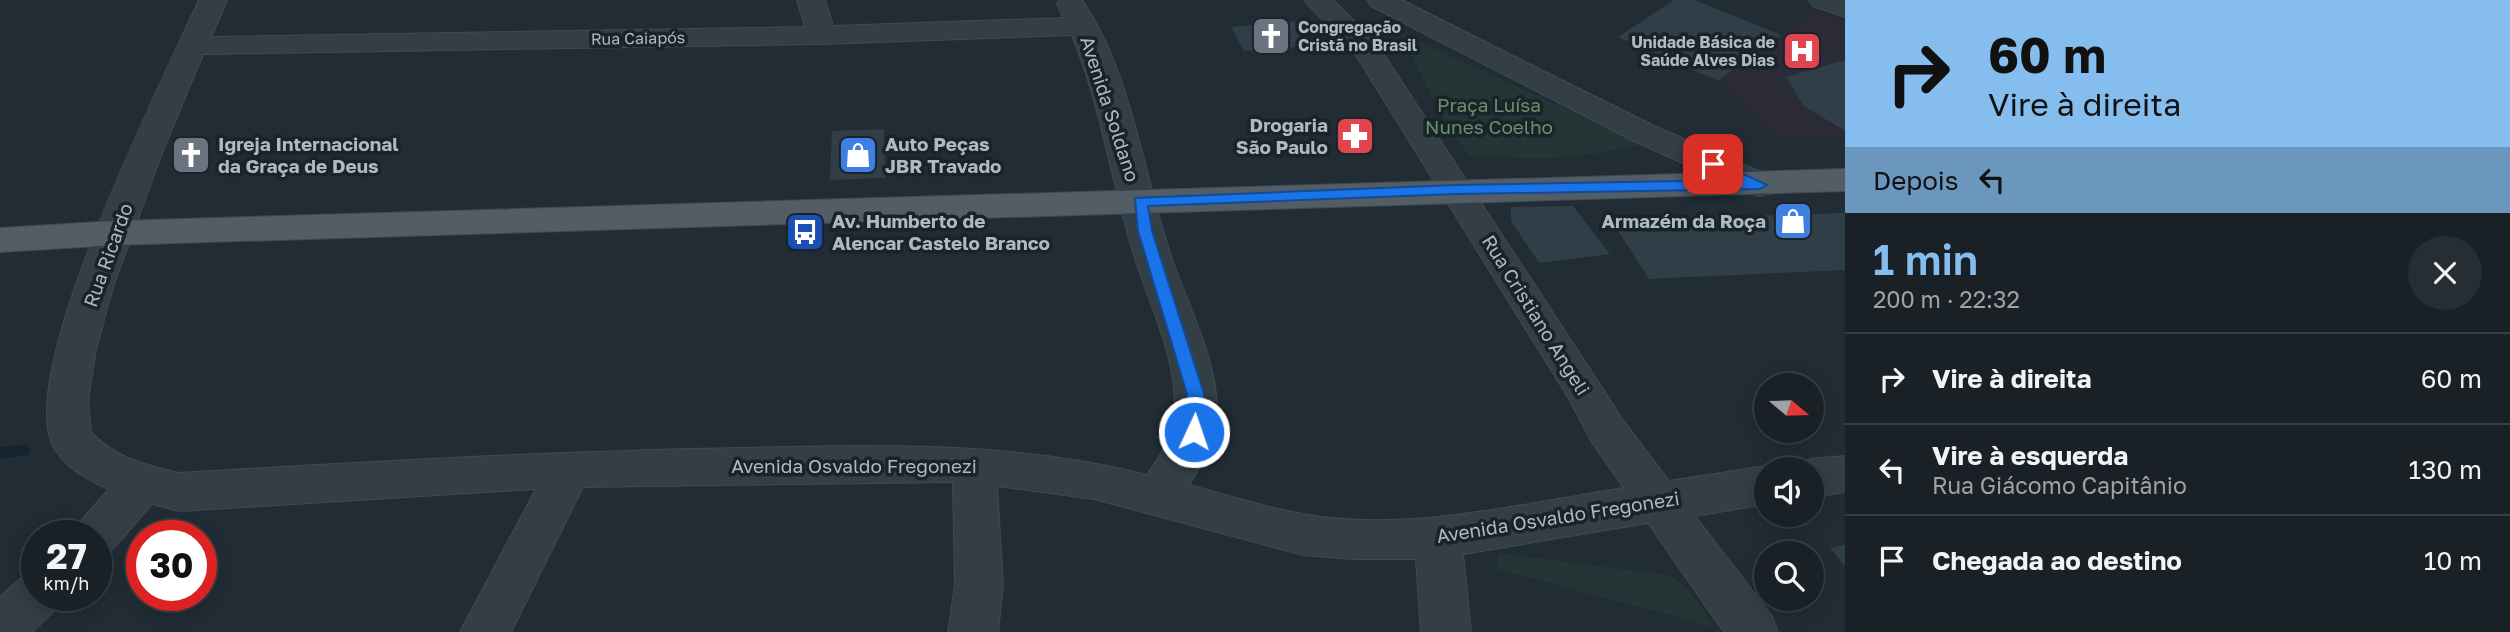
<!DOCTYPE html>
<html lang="pt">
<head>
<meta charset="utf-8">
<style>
  body { margin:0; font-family:"Golos Text",sans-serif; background:#262e33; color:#f1f3f6; height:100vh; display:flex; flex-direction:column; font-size:26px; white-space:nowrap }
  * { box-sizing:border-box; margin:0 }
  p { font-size:23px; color:#9fa3a7 }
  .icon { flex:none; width:38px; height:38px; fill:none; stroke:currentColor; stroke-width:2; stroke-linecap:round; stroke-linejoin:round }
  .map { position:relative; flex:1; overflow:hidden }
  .drawer { display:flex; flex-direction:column; background:#192127; width:665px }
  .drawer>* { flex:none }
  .guide { background:#86bdef; color:#111; overflow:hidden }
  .needle { width:46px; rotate:109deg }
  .buttons { position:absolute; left:1754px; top:373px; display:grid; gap:14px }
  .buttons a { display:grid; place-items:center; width:70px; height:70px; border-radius:50%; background:#192127; box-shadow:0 4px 18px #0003,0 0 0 2px #373e44; font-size:35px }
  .speed { position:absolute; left:21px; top:520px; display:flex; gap:14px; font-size:35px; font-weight:700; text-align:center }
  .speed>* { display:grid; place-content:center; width:91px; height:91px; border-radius:50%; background:#192127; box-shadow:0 4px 18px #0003,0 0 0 2px #373e44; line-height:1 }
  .speed small { font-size:18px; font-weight:400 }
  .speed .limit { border:10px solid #d22; background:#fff; color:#111 }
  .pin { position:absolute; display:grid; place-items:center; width:60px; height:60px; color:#fff; margin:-30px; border-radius:14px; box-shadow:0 4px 10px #0006 }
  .me { position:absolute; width:77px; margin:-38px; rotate:3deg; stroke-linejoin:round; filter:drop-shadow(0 0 5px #0008) }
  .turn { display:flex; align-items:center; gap:24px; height:147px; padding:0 28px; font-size:32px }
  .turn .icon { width:91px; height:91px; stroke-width:2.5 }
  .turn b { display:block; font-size:49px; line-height:60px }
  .then { display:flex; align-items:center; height:66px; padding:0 28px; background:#0003; gap:14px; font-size:26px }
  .round { display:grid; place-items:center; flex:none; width:74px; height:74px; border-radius:37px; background:#262e33 }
  .head { display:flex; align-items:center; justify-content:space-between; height:119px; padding:0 28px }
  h1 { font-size:42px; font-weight:600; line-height:52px; color:#86bdef }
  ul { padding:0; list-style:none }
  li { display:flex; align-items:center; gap:21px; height:91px; padding:0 28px; border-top:2px solid #373e44 }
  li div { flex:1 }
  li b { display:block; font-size:26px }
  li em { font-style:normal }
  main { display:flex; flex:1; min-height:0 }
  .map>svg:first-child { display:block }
</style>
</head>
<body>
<main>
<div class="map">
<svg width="1845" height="632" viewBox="0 0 1845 632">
  <rect width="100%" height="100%" fill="#212c34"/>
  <path fill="#2b2b37" d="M1816 10 1845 21V136H1772L1718 81Z"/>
  <g fill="#233635">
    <path d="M1400 33 1642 144C1604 153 1560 160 1521 158 1504 157 1489 155 1471 157L1449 130Z"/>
    <path d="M1498 553 1667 575C1690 585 1701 606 1714 627L1497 569Z"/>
  </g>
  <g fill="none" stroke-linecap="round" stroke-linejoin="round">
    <path stroke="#152431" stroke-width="11" d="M0 453 25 450"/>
  </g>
  <g fill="#303e48">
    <path d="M1674 0H1695L1781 35 1718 81 1618 37Z"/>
    <path d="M1294 21 1312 46 1244 51 1231 27Z"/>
    <path d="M1845 60V131L1804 106 1786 77Z"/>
    <path d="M884 129 886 178 830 180 832 131Z"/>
    <path d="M1573 206 1610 254 1539 263 1511 221V207Z"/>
    <path d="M1845 213V270L1649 279 1611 220Z"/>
    <path d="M1845 545V566L1830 548Z"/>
  </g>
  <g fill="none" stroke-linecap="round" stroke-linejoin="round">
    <g stroke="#404952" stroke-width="2">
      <g id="minor">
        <path d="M199 0H227L211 37 805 27 797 0H825L833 26 1064 18 1057 4 1060 0H1082C1131 72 1142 168 1169 250 1185 301 1215 352 1217 407 1218 436 1203 461 1189 485 1226 495 1264 507 1302 514 1405 533 1521 504 1624 488L1593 444 1568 397 1356 55 1304 0H1333L1377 44 1623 420 1669 481 1766 466 1774 469H1766V504L1695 516 1771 615 1778 632H1724L1648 523 1463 554 1471 632H1421L1416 559H1355L1303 555 1094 499 997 486 1003 585 998 632H948L955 585 953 482 583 487 511 632H460L536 489 179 511 152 504 112 550 96 556V536H73L80 522 109 489C85 479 55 462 49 434 29 346 159 88 199 0ZM1072 35C1101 106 1111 181 1134 255 1149 304 1176 355 1175 408 1175 435 1162 453 1147 475 1014 441 880 445 743 448 555 451 367 462 179 473 147 466 113 457 91 432L88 400 96 349 113 287 162 153 203 54 822 44Z"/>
        <path d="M1367 0H1402L1654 126 1772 177 1777 185 1772 193 1760 196 1748 193 1632 140 1371 6Z"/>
        <path d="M1809 0H1845V17L1813 6Z"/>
        <path d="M1845 456V492L1811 497V469H1793L1795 465 1811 459Z"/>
        <path d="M37 573V595H61L54 611 32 632H0V597L20 579Z"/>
      </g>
    </g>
    <g stroke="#404952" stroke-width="2">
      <path id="major" d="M1845 169V191L115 245 0 252V228L115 221Z"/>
    </g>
    <use href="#minor" fill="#343e45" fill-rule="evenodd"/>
    <use href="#major" fill="#525d65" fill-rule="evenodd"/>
  </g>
  <path fill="#1a73e8" stroke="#114b97" stroke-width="2" d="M1713 160 1767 185 1760 189 1456 194 1148 206 1152 231 1204 394 1203 432 1194 440 1188 437 1185 432 1187 394 1138 231 1135 198 1456 185 1739 180 1708 167V161Z"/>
  <defs>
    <g id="church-square" transform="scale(2.0125)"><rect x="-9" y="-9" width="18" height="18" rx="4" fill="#6b7280" stroke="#1a222a"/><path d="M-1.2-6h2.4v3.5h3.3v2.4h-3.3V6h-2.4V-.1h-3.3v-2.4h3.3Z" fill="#fff"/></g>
    <g id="hospital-square" transform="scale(2.0125)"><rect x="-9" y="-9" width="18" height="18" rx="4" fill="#e0444e" stroke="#1a222a"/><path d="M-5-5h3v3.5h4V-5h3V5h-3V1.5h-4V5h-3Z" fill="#fff"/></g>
    <g id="pharmacy-square" transform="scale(2.0125)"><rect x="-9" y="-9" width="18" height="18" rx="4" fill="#e0444e" stroke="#1a222a"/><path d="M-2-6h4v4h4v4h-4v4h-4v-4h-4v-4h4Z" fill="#fff"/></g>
    <g id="shop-square" transform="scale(2.0125)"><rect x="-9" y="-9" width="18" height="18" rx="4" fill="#3f7fe0" stroke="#1a222a"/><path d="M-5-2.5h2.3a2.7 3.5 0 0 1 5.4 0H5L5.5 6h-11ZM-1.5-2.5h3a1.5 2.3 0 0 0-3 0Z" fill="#fff"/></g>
    <g id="bus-square" transform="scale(2.0125)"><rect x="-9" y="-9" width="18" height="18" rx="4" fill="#1a4fb4" stroke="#1a222a"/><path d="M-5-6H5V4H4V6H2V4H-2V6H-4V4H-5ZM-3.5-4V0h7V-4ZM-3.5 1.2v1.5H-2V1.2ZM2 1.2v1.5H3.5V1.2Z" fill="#fff"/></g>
  </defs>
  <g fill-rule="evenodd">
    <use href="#church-square" x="1271" y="36"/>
    <use href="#hospital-square" x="1802" y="51"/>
    <use href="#pharmacy-square" x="1355" y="136"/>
    <use href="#church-square" x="191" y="155"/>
    <use href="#shop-square" x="858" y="155"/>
    <use href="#shop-square" x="1793" y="221"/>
    <use href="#bus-square" x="805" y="232"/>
  </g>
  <g text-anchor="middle" stroke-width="7" stroke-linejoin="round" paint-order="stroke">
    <g font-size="16" font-weight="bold" fill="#aeb9c2" stroke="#1a222a" text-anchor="start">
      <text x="1298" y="33">Congregação<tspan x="1298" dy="18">Cristã no Brasil</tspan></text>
      <text x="1775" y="48" text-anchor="end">Unidade Básica de<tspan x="1775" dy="18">Saúde Alves Dias</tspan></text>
    </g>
    <g font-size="16" fill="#aeb9c2" stroke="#1a222a">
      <text transform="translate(638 38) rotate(-1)" y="6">Rua Caiapós</text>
    </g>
    <g font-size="19" fill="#68916b" stroke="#1a222a">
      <text x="1489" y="112">Praça Luísa<tspan x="1489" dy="22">Nunes Coelho</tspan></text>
    </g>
    <g font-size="19" fill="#aeb9c2" stroke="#1a222a">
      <text transform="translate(1110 109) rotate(72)" y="7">Avenida Soldano</text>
      <text transform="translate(108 255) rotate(-70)" y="7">Rua Ricardo</text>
      <text transform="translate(1536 315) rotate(58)" y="7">Rua Cristiano Angeli</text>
      <text x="854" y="473">Avenida Osvaldo Fregonezi</text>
      <text transform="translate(1558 517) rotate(-9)" y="7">Avenida Osvaldo Fregonezi</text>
    </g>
    <g font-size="19" font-weight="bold" fill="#aeb9c2" stroke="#1a222a" text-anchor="start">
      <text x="1328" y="132" text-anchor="end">Drogaria<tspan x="1328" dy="22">São Paulo</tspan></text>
      <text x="218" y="151">Igreja Internacional<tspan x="218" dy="22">da Graça de Deus</tspan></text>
      <text x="885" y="151">Auto Peças<tspan x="885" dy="22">JBR Travado</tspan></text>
      <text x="832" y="228">Av. Humberto de<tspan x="832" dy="22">Alencar Castelo Branco</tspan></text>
      <text x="1766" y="228" text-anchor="end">Armazém da Roça</text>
    </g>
  </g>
</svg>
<div class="buttons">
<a><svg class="needle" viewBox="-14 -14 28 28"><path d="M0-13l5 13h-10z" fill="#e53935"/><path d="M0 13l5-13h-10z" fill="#9fa3a7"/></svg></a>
<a><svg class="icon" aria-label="sound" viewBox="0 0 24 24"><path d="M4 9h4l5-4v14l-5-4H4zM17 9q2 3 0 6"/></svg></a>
<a><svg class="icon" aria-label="search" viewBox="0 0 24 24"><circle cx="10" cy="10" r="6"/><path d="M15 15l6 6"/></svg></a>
</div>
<div class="speed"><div>27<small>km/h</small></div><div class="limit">30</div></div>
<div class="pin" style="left:1713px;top:164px;background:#d93025"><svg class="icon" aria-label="arrive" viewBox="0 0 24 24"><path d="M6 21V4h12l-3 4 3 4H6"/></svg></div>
<svg class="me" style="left:1194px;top:432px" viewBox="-20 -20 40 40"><circle r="17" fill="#1a73e8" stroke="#fff" stroke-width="3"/><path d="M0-11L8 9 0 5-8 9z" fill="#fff"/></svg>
</div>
<section class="drawer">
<div class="guide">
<div class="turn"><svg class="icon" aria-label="right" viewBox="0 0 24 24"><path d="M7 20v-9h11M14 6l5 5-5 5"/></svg><div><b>60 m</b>Vire à direita</div></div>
<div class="then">Depois<svg class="icon" aria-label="left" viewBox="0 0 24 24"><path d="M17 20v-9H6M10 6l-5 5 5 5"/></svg></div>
</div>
<div class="head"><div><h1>1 min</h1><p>200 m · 22:32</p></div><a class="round"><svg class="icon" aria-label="close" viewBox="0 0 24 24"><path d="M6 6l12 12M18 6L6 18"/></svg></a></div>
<ul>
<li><svg class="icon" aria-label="right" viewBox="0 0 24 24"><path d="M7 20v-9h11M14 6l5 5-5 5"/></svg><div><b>Vire à direita</b></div><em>60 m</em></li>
<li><svg class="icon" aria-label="left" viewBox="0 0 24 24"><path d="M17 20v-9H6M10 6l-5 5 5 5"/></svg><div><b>Vire à esquerda</b><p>Rua Giácomo Capitânio</p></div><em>130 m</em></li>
<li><svg class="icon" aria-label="arrive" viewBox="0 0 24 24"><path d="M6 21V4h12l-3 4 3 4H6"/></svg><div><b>Chegada ao destino</b></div><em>10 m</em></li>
</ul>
</section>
</main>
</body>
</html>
